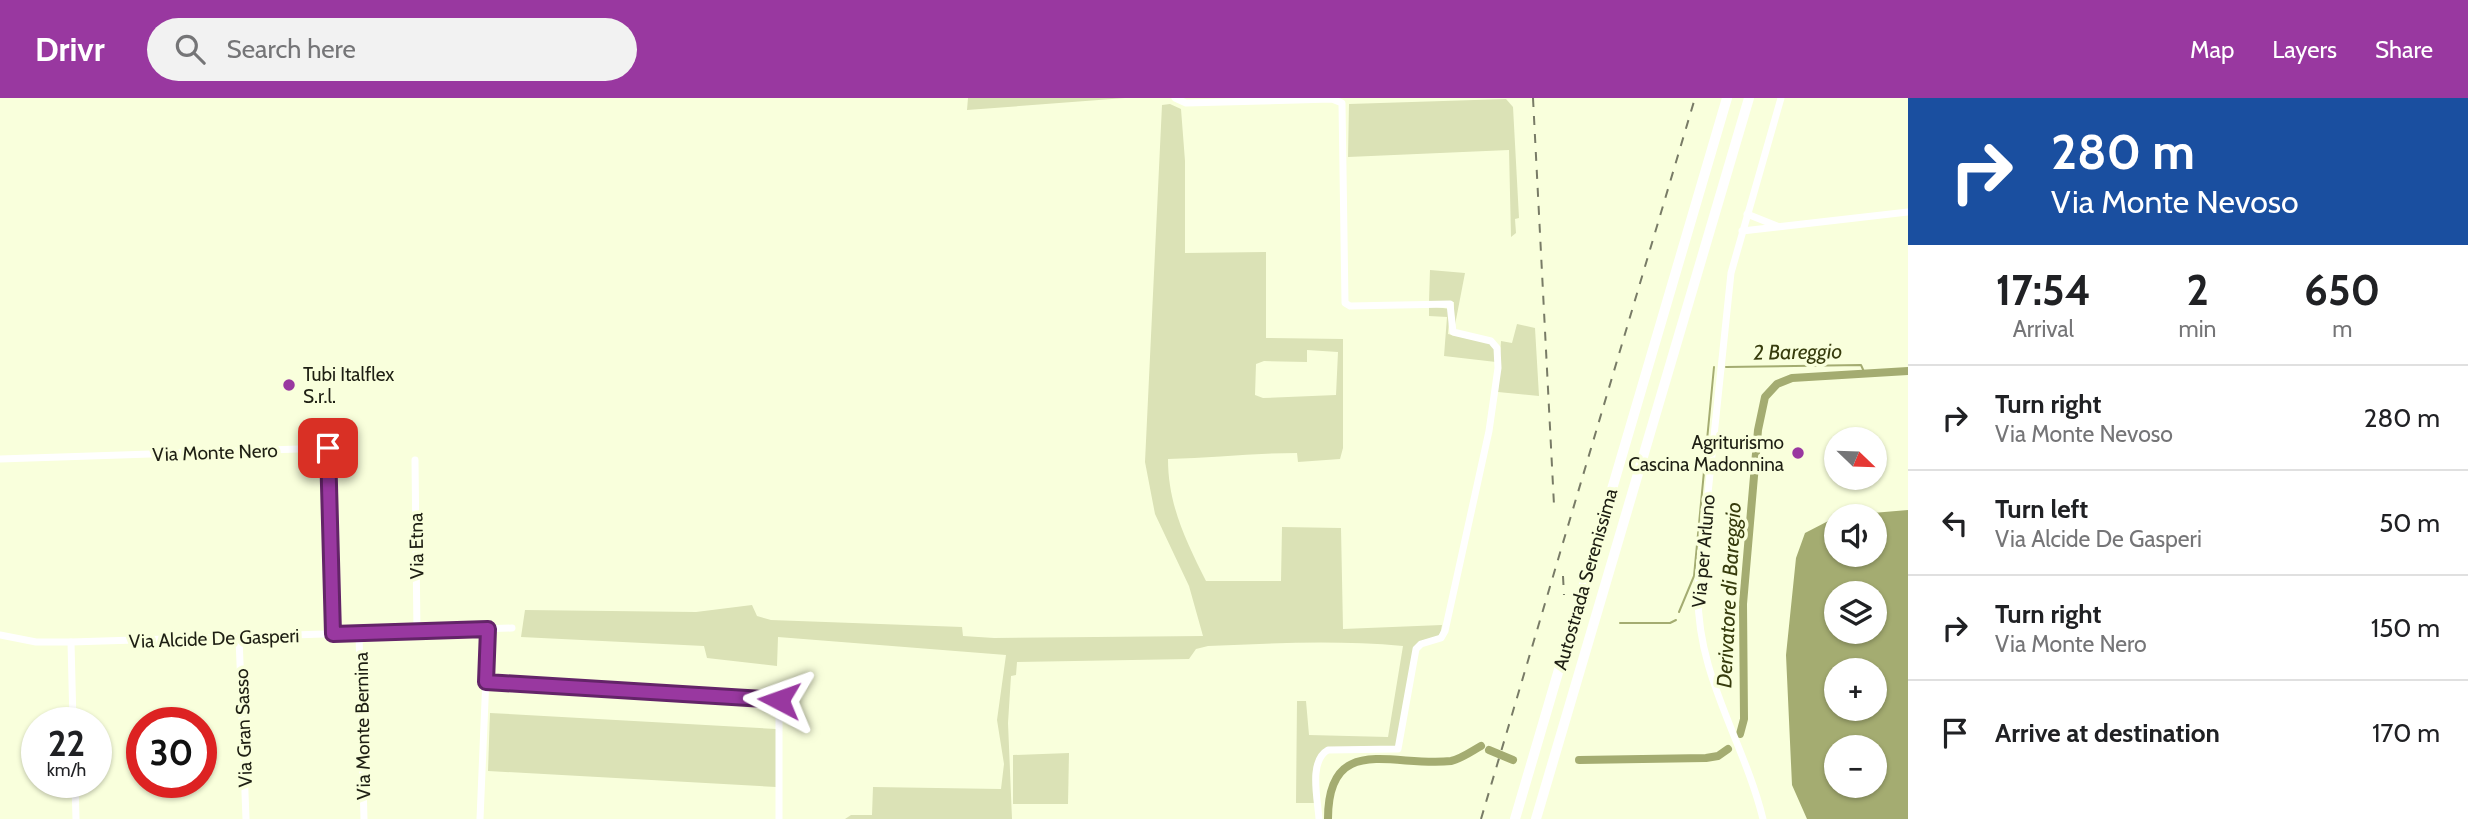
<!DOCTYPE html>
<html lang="en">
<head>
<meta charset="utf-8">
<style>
  body { margin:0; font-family:Cabin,sans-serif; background:#f2f2f2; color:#202124; height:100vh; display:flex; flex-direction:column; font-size:26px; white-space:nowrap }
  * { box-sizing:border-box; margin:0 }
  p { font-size:23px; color:#757577 }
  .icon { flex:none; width:38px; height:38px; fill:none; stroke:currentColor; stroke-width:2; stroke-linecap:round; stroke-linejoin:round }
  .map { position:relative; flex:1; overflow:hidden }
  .details { display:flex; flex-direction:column; background:#fff; width:560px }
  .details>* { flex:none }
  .banner { background:#1a4fa0; color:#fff; overflow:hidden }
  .needle { width:46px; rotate:113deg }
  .tools { position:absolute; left:1824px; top:329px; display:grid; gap:14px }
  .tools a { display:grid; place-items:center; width:63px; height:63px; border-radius:50%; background:#fff; box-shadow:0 2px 5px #0004; font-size:35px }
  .speed { position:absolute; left:21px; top:609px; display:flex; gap:14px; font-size:35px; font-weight:700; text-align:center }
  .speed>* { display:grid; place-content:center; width:91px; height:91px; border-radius:50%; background:#fff; box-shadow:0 2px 5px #0004; line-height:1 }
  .speed small { font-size:18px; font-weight:400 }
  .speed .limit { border:10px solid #d22; background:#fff; color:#111 }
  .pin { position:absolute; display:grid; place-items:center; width:60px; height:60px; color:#fff; margin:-30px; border-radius:14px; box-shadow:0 4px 10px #0006 }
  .me { position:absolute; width:77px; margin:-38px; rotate:274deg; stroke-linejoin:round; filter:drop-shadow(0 0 5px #0008) }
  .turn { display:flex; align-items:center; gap:24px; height:147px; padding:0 28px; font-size:32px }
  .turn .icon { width:91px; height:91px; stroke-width:2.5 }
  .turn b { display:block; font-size:49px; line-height:60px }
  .eta { display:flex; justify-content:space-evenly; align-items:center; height:119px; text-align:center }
  .eta b { font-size:42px; font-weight:800; line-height:49px }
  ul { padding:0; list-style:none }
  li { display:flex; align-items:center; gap:21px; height:105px; padding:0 28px; border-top:2px solid #e0e0e0 }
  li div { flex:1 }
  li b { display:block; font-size:26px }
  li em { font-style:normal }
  header { display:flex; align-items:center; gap:42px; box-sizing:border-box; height:98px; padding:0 35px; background:#9938a0; color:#fff }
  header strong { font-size:33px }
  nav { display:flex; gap:38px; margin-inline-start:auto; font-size:24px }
  .search { width:490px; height:63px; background:#f2f2f2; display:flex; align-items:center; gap:18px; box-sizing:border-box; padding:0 24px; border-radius:38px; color:#757577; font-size:26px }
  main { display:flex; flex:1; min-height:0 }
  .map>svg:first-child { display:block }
</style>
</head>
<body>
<header>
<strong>Drivr</strong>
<div class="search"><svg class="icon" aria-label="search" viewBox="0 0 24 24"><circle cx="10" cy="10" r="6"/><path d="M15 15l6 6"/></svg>Search here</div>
<nav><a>Map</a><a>Layers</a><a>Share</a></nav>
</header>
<main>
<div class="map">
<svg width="1908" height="721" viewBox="0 0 1908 721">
  <rect width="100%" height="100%" fill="#f9ffdc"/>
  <g fill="#dbe2b6" fill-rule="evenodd">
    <path d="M968 0H1125L967 12Z"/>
    <path d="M1506 1 1513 9 1519 120 1515 121 1516 135 1511 139 1509 52 1348 59 1349 6Z"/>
    <path d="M1170 6 1181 11 1185 63V155L1266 154V240L1343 241V350L1340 361 1298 364 1297 355C1254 355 1212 360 1168 361 1168 407 1186 443 1206 483H1281L1282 429 1341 430 1343 531 1442 527 1440 537 1418 546 1396 649 1322 653 1314 705H1296L1297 603H1306L1309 637 1388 639 1403 548C1338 542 1274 545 1208 548L1196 551 1189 561 1017 564 1016 577 1011 578 1008 625 1012 721H845L851 717H872L873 689 1001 691 1004 666 997 622 1006 557 778 539 777 568 707 560 704 548 521 539 525 512 696 514 752 507 757 518 771 522 962 529 963 538 994 540 1203 538 1189 488 1155 416 1145 364 1162 7ZM1307 252 1338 254 1336 297 1263 300 1255 297 1256 266 1264 263 1307 264Z"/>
    <path d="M1430 172 1465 175 1454 232V204H1429Z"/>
    <path d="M1429 208 1450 211 1448 236 1493 246 1496 264 1444 258 1447 219 1429 218Z"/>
    <path d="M1517 226 1535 230 1539 298 1498 294 1501 243 1512 245Z"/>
    <path d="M490 615 776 631V689L488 673Z"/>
    <path d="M1069 655 1068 706H1013V657Z"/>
  </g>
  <path fill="#a4ac71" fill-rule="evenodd" d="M1908 412V721H1807L1792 687 1786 557 1796 460 1805 435 1836 419V457H1874V418H1837ZM1836 495H1874V534H1836ZM1836 572H1874V611H1836ZM1836 649H1874V688H1836Z"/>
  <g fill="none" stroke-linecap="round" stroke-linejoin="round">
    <g stroke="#a4ac71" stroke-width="2">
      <path d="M1726 269 1861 267 1865 276"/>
      <path d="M1679 514 1694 478 1714 269"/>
      <path d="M1620 525H1670L1676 522"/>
    </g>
    <g stroke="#a4ac71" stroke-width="8">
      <path d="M1740 636 1744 621 1743 506 1758 332 1765 299 1777 286 1792 280 1908 273"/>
      <path d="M1489 652 1513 662"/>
      <path d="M1579 662 1706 660 1718 658 1728 651"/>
      <path d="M1328 721C1328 633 1395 670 1451 663 1461 661 1472 653 1481 648"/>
    </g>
    <g stroke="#fff" stroke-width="7">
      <path d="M1175 0 1186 5 1332 1 1342 5 1345 205 1350 208 1450 206 1453 234 1491 243 1497 250 1498 270 1489 333 1445 533 1441 540 1421 546 1416 551 1398 651 1328 652C1308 663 1318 702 1319 721"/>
      <path d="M1747 116 1777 128"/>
      <path d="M1742 133 1908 114"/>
      <path d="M0 361 328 350 333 535"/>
      <path d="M415 362 417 534"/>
      <path d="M359 536 364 721"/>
      <path d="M0 537 36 544H71L512 530"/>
      <path d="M239 539 246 721"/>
      <path d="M71 544 73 625"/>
      <path d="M486 584 779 602V721"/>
      <path d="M75 684 76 721"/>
      <path d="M480 721 488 532"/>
      <path d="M1763 721C1743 640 1696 578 1698 491L1731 175 1781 0"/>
    </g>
    <g stroke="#fff" stroke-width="10">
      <path d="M1515 721 1727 0"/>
      <path d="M1536 721 1749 0"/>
    </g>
    <g stroke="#787b66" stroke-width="2" stroke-dasharray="9 9" stroke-linecap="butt">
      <path d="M1533 0 1554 407"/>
      <path d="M1563 478 1564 497"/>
      <path d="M1481 721 1695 0"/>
    </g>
  </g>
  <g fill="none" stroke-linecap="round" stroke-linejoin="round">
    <g stroke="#632468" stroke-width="18">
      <path id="route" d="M328 350 333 536 488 531 486 584 779 602"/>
    </g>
    <use href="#route" stroke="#9938a0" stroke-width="12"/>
  </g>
  <g fill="#9938a0" stroke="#f9ffdc" stroke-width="2.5">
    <circle cx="289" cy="287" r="7"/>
    <circle cx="1798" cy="355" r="7"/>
  </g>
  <g text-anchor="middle" stroke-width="7" stroke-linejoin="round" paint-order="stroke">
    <g font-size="19" fill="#1e1f13" stroke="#f9ffdc" text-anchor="start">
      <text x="303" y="283">Tubi Italflex<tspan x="303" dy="22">S.r.l.</tspan></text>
      <text x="1784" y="351" text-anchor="end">Agriturismo<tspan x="1784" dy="22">Cascina Madonnina</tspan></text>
    </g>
    <g font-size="19" fill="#1e1f13" stroke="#f9ffdc">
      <text transform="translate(215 354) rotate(-2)" y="7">Via Monte Nero</text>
      <text transform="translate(416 448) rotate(-91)" y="7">Via Etna</text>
      <text transform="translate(1703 453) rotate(-85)" y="7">Via per Arluno</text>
      <text transform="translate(1585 481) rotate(-74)" y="7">Autostrada Serenissima</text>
      <text transform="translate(214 540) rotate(-2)" y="7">Via Alcide De Gasperi</text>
      <text transform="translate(362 628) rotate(-91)" y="7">Via Monte Bernina</text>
      <text transform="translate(243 630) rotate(-92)" y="7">Via Gran Sasso</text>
    </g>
    <g font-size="21" font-style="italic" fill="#373c0d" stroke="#f9ffdc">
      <text transform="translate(1798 254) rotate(-1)" y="7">2 Bareggio</text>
      <text transform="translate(1729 497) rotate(-87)" y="7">Derivatore di Bareggio</text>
    </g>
  </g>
</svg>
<div class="tools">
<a><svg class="needle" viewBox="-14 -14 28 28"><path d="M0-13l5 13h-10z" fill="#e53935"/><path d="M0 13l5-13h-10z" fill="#757577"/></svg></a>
<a><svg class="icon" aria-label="sound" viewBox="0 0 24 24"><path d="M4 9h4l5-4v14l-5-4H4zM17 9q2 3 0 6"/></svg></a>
<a><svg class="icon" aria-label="layers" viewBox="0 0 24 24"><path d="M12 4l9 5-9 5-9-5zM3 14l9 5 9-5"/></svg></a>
<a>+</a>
<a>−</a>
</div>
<div class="speed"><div>22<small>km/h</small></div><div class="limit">30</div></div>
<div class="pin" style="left:328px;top:350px;background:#d93025"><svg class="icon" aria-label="arrive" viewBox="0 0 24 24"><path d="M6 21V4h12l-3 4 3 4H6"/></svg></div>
<svg class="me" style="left:779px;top:602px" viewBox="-20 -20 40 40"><path d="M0-17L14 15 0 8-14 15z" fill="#9938a0" stroke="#fff" stroke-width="4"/></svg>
</div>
<section class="details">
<div class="banner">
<div class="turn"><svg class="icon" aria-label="right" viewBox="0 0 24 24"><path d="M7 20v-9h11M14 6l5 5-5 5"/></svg><div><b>280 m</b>Via Monte Nevoso</div></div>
</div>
<div class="eta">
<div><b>17:54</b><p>Arrival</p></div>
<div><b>2</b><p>min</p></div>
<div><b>650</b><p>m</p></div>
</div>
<ul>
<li><svg class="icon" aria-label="right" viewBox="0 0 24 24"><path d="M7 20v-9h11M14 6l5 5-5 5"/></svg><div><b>Turn right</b><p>Via Monte Nevoso</p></div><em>280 m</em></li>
<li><svg class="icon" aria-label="left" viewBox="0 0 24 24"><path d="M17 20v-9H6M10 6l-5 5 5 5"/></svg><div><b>Turn left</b><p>Via Alcide De Gasperi</p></div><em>50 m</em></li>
<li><svg class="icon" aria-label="right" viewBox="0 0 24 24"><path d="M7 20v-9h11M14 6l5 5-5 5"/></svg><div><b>Turn right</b><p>Via Monte Nero</p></div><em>150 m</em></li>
<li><svg class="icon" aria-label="arrive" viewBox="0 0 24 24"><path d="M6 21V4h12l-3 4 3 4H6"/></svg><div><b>Arrive at destination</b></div><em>170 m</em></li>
</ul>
</section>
</main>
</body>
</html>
